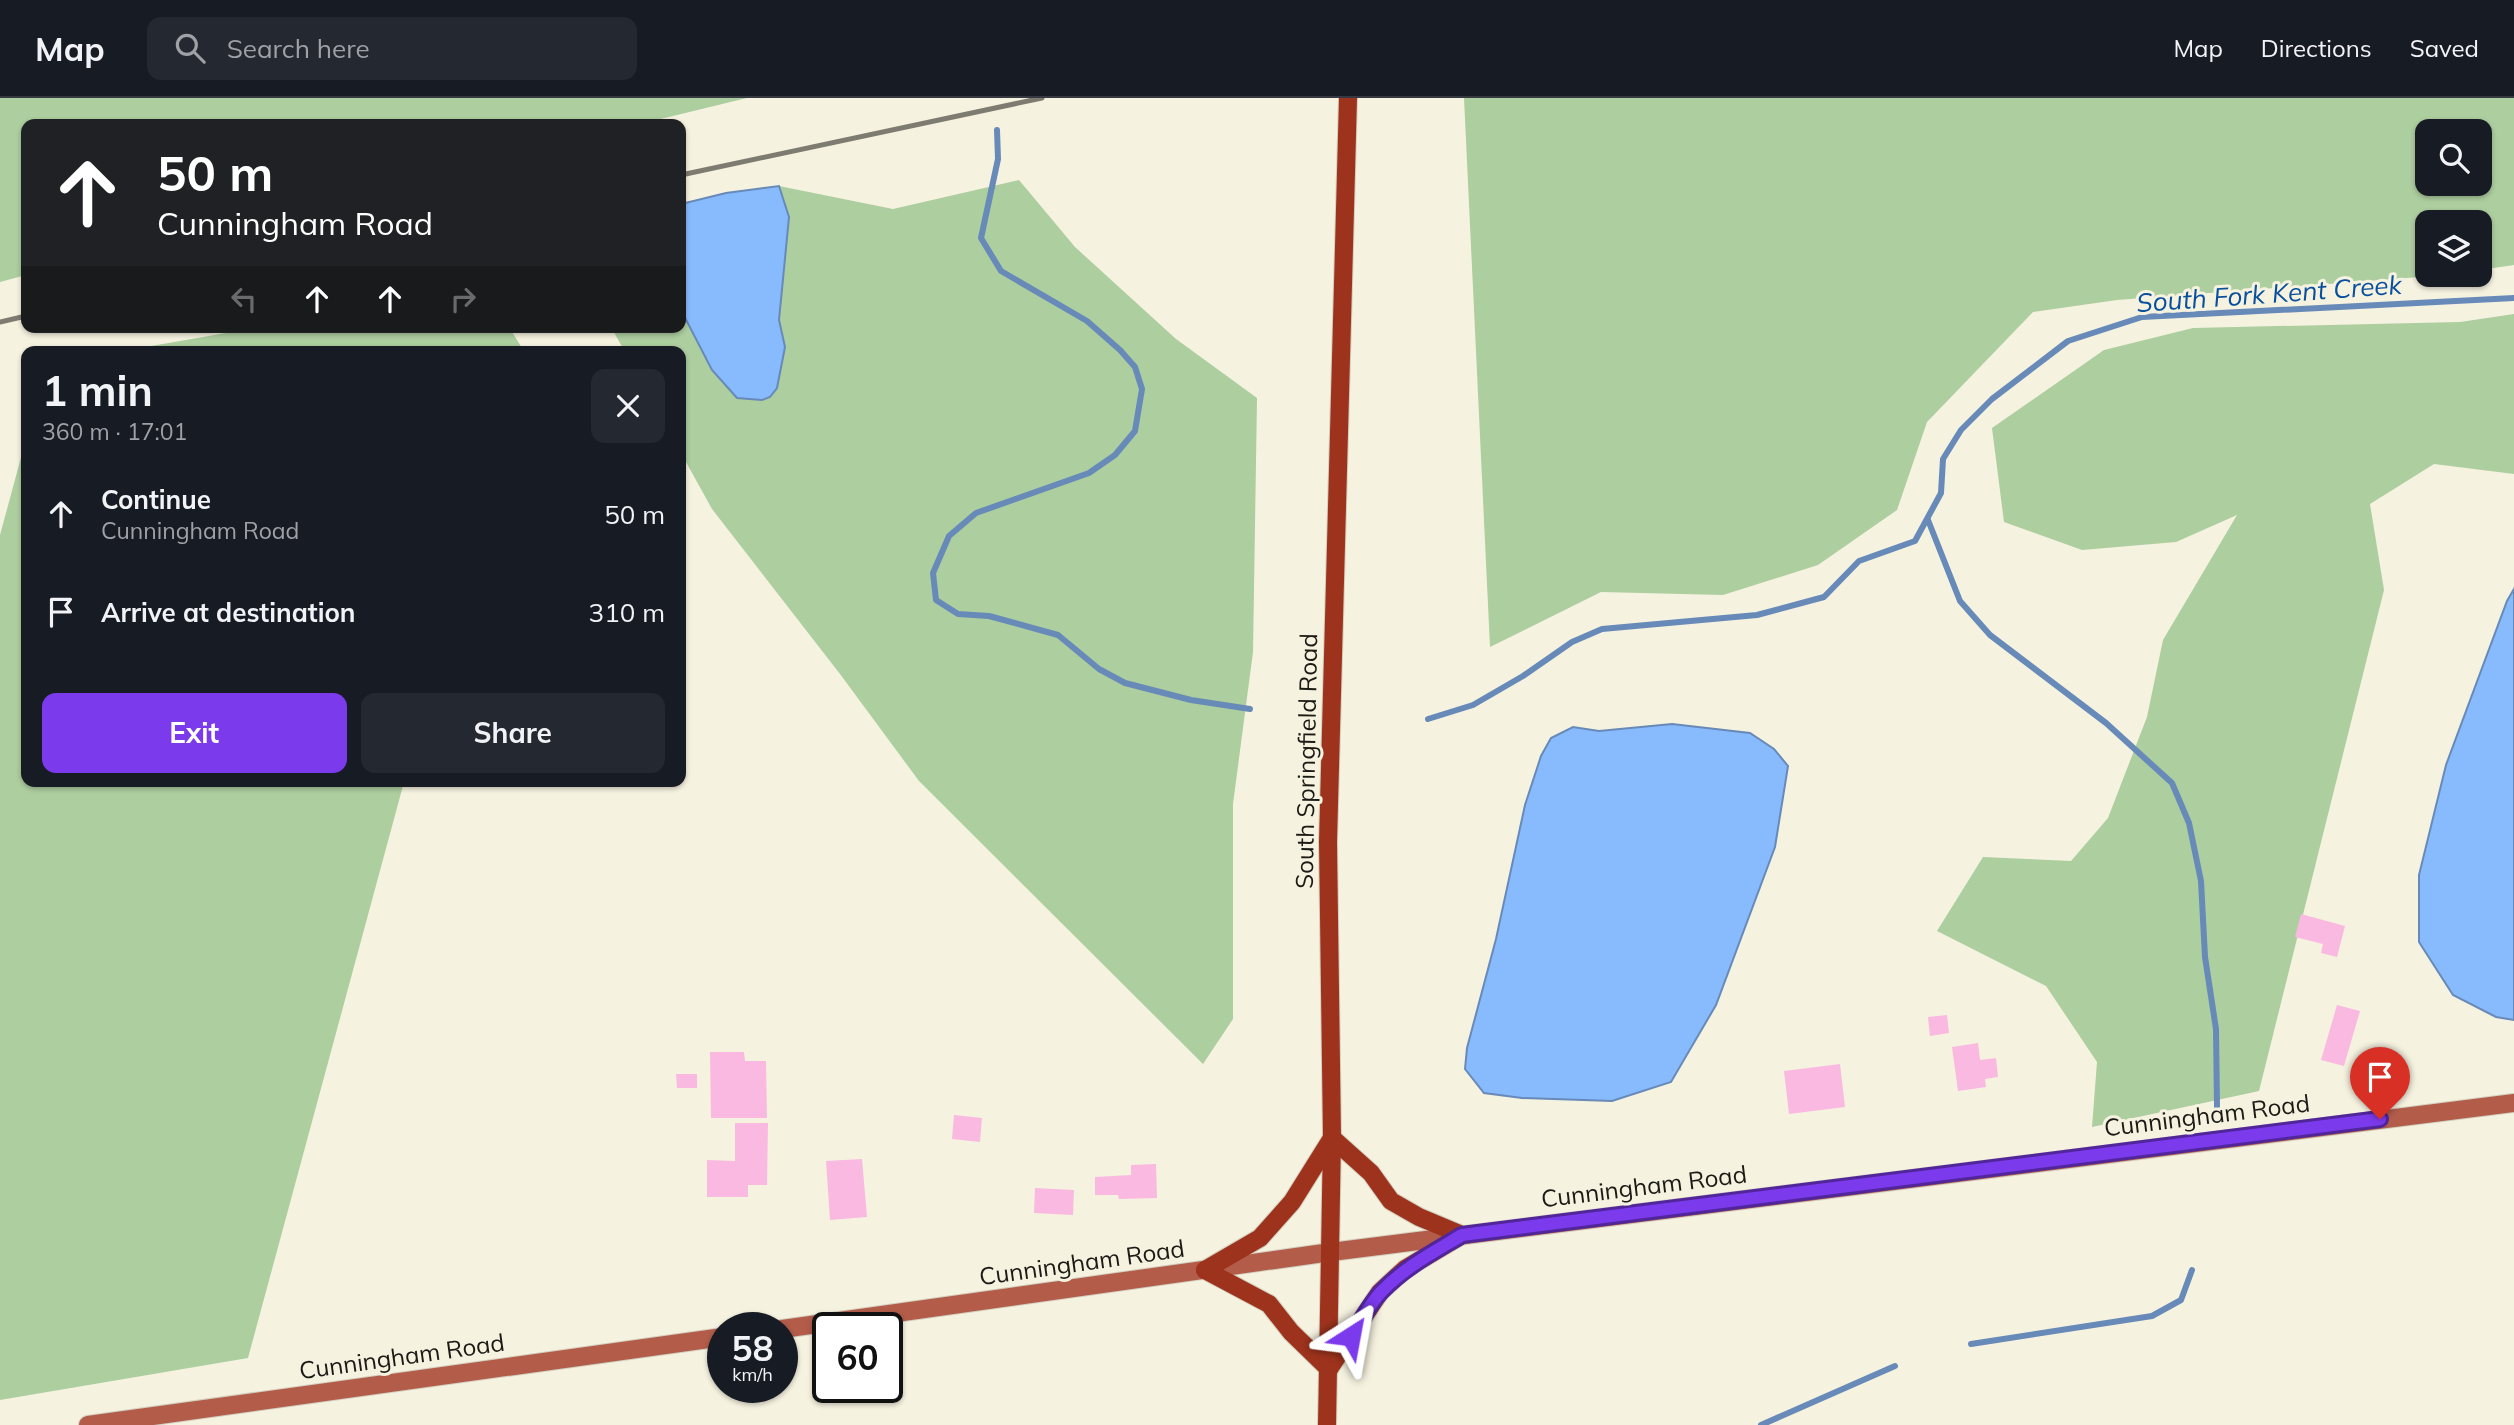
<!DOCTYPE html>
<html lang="en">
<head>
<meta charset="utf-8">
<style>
  body { margin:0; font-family:Mulish,sans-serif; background:#242831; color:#f1f3f6; height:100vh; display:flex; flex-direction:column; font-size:26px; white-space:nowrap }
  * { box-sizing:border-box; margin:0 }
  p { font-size:23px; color:#9ea1a6 }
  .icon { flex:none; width:38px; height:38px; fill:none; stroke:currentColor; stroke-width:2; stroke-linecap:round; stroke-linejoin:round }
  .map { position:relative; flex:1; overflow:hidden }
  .side { position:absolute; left:21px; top:248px; width:665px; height:441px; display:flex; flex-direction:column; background:#171b24; border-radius:14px; box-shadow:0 2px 5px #0004 }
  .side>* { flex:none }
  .banner { position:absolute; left:21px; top:21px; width:665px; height:214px; border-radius:14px; box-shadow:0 2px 5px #0004; background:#202124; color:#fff; overflow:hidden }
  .fabs { position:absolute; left:2415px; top:21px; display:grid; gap:14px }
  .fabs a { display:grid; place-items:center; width:77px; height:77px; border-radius:14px; background:#171b24; box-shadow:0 2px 5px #0004; font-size:35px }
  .speed { position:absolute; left:707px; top:1214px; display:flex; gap:14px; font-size:35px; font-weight:700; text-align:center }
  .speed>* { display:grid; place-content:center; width:91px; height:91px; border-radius:50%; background:#171b24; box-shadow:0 2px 5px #0004; line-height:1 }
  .speed small { font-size:18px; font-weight:400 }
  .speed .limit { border:4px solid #111; border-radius:10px; background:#fff; color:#111 }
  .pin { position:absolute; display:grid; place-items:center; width:60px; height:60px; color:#fff; margin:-72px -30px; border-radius:50% 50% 50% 0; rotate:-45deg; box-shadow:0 0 7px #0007 }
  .pin .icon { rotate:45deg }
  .me { position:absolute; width:77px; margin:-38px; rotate:34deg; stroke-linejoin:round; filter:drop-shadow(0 0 5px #0008) }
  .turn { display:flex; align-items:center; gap:24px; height:147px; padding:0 21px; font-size:32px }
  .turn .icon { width:91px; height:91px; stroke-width:2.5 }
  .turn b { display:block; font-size:49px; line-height:60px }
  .lanes { display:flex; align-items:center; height:66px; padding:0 21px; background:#0003; justify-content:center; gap:35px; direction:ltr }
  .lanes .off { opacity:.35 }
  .round { display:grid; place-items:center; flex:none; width:74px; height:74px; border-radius:14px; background:#242831 }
  .summary { display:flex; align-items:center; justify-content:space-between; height:119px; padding:0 21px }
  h1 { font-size:42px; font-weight:700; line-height:52px }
  .action { display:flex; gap:14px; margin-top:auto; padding:14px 21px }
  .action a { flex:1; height:80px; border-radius:14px; background:#7c3aed; color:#fff; font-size:28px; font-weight:700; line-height:80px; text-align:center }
  .action a+a { background:#242831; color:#f1f3f6 }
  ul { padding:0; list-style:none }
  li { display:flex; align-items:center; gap:21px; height:98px; padding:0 21px }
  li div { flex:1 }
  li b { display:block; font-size:26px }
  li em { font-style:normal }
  header { display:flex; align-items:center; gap:42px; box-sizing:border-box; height:98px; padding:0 35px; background:#171b24; border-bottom:2px solid #363941 }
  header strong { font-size:33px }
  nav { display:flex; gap:38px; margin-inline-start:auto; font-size:24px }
  .search { width:490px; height:63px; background:#242831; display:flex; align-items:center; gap:18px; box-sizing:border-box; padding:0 24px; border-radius:14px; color:#9ea1a6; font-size:26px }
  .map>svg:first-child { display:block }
</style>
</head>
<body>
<header>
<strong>Map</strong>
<div class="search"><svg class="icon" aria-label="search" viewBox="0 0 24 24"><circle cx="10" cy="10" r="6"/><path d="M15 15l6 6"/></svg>Search here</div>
<nav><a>Map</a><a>Directions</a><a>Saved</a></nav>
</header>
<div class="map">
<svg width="2514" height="1327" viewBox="0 0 2514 1327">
  <rect width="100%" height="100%" fill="#f6f2e0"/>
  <g fill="#adce9f" fill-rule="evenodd">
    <path d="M0 0H747L640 26H26V177L0 184Z"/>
    <path d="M1464 0H2514V167L2480 172V124H2427V177H2446L2117 202 2033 214 1927 324 1897 412 1818 467 1723 497 1601 494 1490 549ZM2480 33V86H2427V33Z"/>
    <path d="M1019 82 1075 149 1176 241 1257 300 1253 554 1233 706V921L1203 966 919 683 840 576 712 411 681 355V254H625L611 229H681V106L779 88 893 111Z"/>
    <path d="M2514 216V376L2434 366 2370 406 2384 492 2259 993 2092 1029 2097 964 2046 888 1937 833 1983 759 2071 763 2108 720 2147 619 2163 542 2237 417 2176 444 2082 452 2004 424 1992 330 2104 252 2193 230 2460 224Z"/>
    <path d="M261 229H509L522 250 521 254H117Z"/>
    <path d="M26 341V684H404L248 1260 0 1302V437Z"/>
  </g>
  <g fill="#88bafe" stroke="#678ab8" stroke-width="2">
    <path d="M779 88 789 119 779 222 785 249 777 290 770 299 762 302 737 300 712 272 681 212V106L726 95Z"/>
    <path d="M2514 491V922L2496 919 2453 897 2419 844V777L2446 667 2507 503Z"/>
    <path d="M1672 626 1750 635 1774 651 1788 668 1775 749 1716 907 1671 984 1612 1003 1522 1000 1484 995 1465 971 1467 950 1496 841 1525 707 1541 658 1551 640 1573 629 1599 633Z"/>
  </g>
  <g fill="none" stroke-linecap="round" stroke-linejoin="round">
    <g stroke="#678ab8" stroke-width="6">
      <path d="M997 32 998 61 981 140 1001 173 1087 223 1120 252 1135 269 1142 291 1135 333 1115 357 1089 375 976 415 949 438 933 475 936 502 958 516 989 518 1058 537 1099 571 1125 585 1191 602 1250 611"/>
      <path d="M1928 422 1960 503 1990 537 2106 625 2172 685 2189 725 2201 783 2205 859 2216 931 2217 1009"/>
      <path d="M1428 621 1473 607 1523 578 1572 544 1602 531 1757 517 1824 499 1859 463 1915 443 1941 395 1943 361 1961 332 1992 301 2068 243 2142 219 2514 200"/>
      <path d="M1971 1246 2152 1218 2181 1202 2192 1172"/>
      <path d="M1761 1327 1895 1268"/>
    </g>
  </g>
  <g fill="#f9b9e1">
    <path d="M2301 816 2345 828 2337 859 2321 855 2323 846 2295 839Z"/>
    <path d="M2337 907 2360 913 2344 968 2321 962Z"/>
    <path d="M1947 917 1949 935 1930 938 1928 919Z"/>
    <path d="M1978 945 1980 962 1996 960 1998 979 1985 981 1986 989 1958 993 1952 949Z"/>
    <path d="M710 954H744L745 963H766L767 1020H711Z"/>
    <path d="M1840 966 1845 1009 1789 1016 1784 973Z"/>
    <path d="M676 976H697V990H677Z"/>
    <path d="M954 1017 982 1020 980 1044 952 1041Z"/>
    <path d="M735 1025H768L767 1087H748V1099H707V1062L735 1063Z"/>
    <path d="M862 1061 867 1119 830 1122 826 1063Z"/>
    <path d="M1156 1066 1157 1100 1119 1101 1118 1097H1095V1079L1131 1077V1067Z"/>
    <path d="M1035 1090 1074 1092 1073 1117 1034 1115Z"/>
  </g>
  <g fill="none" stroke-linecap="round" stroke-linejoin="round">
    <g stroke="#d3cfbf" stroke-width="20">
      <g id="secondary">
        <path d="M782 1231 1331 1154 2514 1005"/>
        <path d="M88 1327 723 1239"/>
      </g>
    </g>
    <g stroke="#d3cfbf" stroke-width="20">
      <g id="primary">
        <path d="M1205 1172 1260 1140 1292 1104 1332 1040 1371 1075 1391 1103 1419 1119 1462 1137"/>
        <path d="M1205 1172 1269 1206 1291 1234 1329 1271"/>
        <path d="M1329 1271 1380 1194 1405 1171 1462 1137"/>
        <path d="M1327 1327 1332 1040 1328 744 1348 0"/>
      </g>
    </g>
    <use href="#secondary" stroke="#b25c49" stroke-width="18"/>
    <use href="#primary" stroke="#9e331d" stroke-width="18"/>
    <g stroke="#7e7c70" stroke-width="5">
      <path d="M681 77 1042 0"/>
      <path d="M0 224 26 218"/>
    </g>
  </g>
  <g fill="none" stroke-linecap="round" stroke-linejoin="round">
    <g stroke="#51269a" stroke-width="18">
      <path id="route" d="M1351 1238C1361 1224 1370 1205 1382 1193 1405 1169 1434 1154 1462 1137L2380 1021"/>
    </g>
    <use href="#route" stroke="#7c3aed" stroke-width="12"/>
  </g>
  <g text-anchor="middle" stroke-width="6" stroke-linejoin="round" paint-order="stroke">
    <g font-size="24" fill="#1b1a14" stroke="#f6f2e0">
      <text transform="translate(1307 663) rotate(-89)" y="8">South Springfield Road</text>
      <text transform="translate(2207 1018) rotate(-7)" y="8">Cunningham Road</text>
      <text transform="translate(1644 1089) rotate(-7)" y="8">Cunningham Road</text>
      <text transform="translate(1082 1165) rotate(-8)" y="8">Cunningham Road</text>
      <text transform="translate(402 1259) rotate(-8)" y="8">Cunningham Road</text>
    </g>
    <g font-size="26" font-style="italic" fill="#084f9c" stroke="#f6f2e0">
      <text transform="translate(2269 196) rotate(-4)" y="9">South Fork Kent Creek</text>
    </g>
  </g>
</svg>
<div class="fabs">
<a><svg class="icon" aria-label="search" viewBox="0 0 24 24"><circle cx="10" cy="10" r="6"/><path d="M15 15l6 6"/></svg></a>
<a><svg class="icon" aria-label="layers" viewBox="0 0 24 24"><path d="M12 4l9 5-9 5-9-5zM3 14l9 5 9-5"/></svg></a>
</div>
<div class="speed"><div>58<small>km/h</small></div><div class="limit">60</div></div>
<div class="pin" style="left:2380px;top:1021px;background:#d93025"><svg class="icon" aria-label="arrive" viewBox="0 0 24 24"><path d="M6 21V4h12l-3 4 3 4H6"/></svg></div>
<svg class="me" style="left:1351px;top:1238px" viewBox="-20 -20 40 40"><path d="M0-17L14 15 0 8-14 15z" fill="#7c3aed" stroke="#fff" stroke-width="4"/></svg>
<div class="banner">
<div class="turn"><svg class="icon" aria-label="ahead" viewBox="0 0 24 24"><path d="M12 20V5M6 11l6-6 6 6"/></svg><div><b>50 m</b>Cunningham Road</div></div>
<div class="lanes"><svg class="icon off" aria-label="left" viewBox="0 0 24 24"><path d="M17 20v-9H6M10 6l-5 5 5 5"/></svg><svg class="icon" aria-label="ahead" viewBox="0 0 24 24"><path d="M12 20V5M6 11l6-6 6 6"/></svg><svg class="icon" aria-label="ahead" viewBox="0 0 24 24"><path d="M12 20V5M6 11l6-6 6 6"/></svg><svg class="icon off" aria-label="right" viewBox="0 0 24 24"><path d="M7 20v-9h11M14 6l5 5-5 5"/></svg></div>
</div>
<section class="side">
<div class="summary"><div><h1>1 min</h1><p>360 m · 17:01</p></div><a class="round"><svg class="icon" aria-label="close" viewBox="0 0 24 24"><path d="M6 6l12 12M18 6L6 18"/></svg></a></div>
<ul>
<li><svg class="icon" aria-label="ahead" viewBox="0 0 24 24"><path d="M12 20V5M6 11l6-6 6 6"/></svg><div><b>Continue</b><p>Cunningham Road</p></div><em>50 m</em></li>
<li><svg class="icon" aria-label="arrive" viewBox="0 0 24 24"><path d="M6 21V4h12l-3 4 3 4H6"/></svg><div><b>Arrive at destination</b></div><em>310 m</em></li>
</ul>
<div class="action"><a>Exit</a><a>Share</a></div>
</section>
</div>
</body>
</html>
